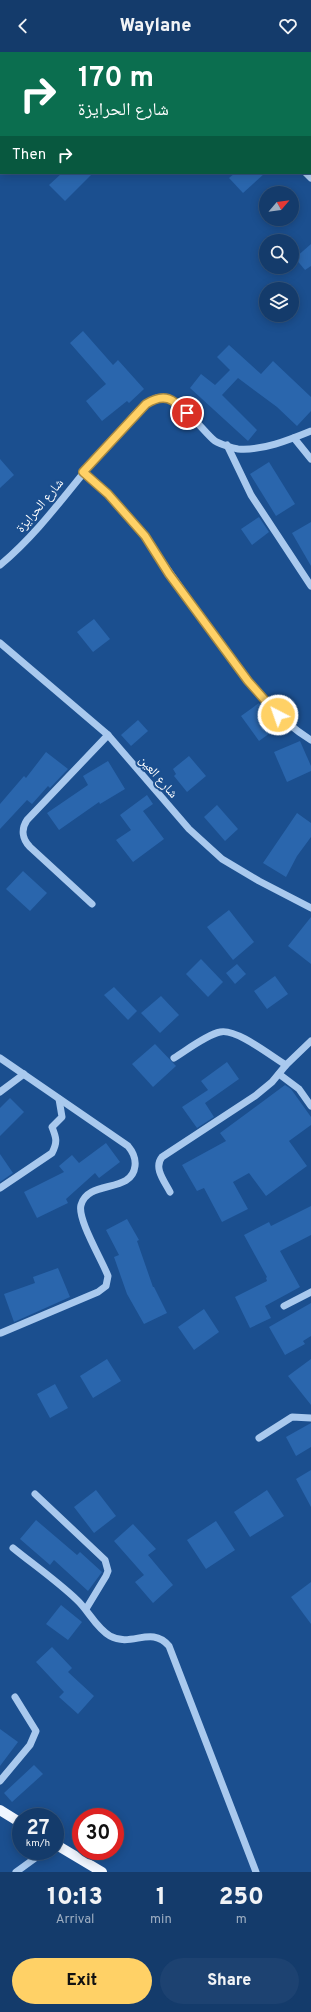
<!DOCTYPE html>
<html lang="en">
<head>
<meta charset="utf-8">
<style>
  body { margin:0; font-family:Overpass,"Noto Naskh Arabic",sans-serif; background:#1d4271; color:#f1f3f6; height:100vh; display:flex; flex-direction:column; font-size:15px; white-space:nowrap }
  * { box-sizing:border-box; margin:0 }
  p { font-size:13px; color:#9dadc1 }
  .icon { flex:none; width:22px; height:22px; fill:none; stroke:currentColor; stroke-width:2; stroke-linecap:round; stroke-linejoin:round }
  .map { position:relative; height:1820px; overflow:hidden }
  .details { display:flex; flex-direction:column; background:#143b6b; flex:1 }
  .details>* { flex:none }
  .top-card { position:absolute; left:0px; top:0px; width:311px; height:122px; box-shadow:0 2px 10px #0003,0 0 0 1px #33557e; background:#0b6e4f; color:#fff; overflow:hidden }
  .needle { width:26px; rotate:61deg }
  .controls { position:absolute; left:259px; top:134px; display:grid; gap:8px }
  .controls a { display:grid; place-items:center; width:40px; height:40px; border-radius:50%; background:#143b6b; box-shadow:0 2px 10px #0003,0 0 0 1px #33557e; font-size:20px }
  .speed { position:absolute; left:12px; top:1756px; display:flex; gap:8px; font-size:20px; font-weight:700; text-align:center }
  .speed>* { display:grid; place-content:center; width:52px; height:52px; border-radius:50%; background:#143b6b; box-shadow:0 2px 10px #0003,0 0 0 1px #33557e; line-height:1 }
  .speed small { font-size:10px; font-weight:400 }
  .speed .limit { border:6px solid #d22; background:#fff; color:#111 }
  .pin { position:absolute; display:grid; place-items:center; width:34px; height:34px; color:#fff; margin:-17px; border:2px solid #fff; border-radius:50%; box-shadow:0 1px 4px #0007 }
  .me { position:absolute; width:44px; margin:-22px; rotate:319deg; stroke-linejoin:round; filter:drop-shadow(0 0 3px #0008) }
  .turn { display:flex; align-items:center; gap:14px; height:84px; padding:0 12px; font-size:18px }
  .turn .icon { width:52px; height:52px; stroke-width:2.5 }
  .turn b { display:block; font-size:28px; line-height:34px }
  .then { display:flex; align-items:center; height:38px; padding:0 12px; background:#0003; gap:8px; font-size:15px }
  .eta { display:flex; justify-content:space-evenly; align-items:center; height:68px; text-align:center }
  .eta b { font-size:24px; font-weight:800; line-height:28px }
  .primary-button { display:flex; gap:8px; margin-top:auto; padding:8px 12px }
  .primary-button a { flex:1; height:46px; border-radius:24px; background:#ffd166; color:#111; font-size:16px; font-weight:800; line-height:46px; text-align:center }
  .primary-button a+a { background:#1d4271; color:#f1f3f6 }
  header { display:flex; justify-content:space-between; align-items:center; height:52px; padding:0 12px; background:#143b6b; font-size:18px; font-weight:800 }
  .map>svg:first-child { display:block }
</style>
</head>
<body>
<header><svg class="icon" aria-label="back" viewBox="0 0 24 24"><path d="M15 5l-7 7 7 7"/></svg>Waylane<svg class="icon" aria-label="heart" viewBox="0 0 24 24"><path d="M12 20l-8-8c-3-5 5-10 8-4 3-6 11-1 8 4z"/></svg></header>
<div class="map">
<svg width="311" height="1820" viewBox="0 0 311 1820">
  <rect width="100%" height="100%" fill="#1b4f8f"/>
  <g fill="#2a66ad">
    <path d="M62 121H93L65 149 49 133Z"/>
    <path d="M235 121H265L243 141 229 126Z"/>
    <path d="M311 192V214L305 218 295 206Z"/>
    <path d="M83 279 113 313 118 308 144 337 129 351 127 349 102 369 86 349 106 332 70 291Z"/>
    <path d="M229 293 261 322 273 309 311 345V359L297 374 277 355 238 326 222 343 257 378 248 389 190 336 201 322 215 333 230 318 217 305Z"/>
    <path d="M0 407 14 423 0 436Z"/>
    <path d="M269 410 295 452 276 464 250 422Z"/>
    <path d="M259 465 269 480 252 493 241 477Z"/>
    <path d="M311 470V514L292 481Z"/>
    <path d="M94 567 110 587 93 600 77 580Z"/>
    <path d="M259 651 277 676 259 689 241 664Z"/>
    <path d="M138 668 148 679 131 694 121 683Z"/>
    <path d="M300 689 311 714V719L287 730 274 700Z"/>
    <path d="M46 700 68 717 50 736 48 734 32 752 27 748 0 777V752L24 724 26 726Z"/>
    <path d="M189 704 206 724 187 740 174 724 176 722 173 717Z"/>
    <path d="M108 709 125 737 100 752 99 750 59 778 47 761 88 733 83 724Z"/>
    <path d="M147 743 153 752 143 759 164 787 133 810 116 788 131 778 120 763Z"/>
    <path d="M217 753 238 777 225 789 204 765Z"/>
    <path d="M297 761 311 771V785L297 804 286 825 263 811Z"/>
    <path d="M23 819 47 841 30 859 6 837Z"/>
    <path d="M229 858 254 890 233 908 207 875Z"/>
    <path d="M311 865V912L288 894Z"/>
    <path d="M201 907 223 930 208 945 186 922Z"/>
    <path d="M237 912 246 922 235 932 226 921Z"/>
    <path d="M275 924 288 942 267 957 254 939Z"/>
    <path d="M114 935 137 959 128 968 104 943Z"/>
    <path d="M161 944 179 963 160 981 141 961Z"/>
    <path d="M155 992 176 1014 153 1035 132 1012Z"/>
    <path d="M227 1010 239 1027 205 1051 214 1065 197 1076 182 1055 208 1038 201 1029Z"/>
    <path d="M285 1033 291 1037 311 1065V1073L289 1089 307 1114 266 1144 249 1121 233 1130 248 1157 222 1170 204 1136 197 1139 182 1113 226 1089 220 1081Z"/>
    <path d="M10 1046 24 1060 0 1084V1056Z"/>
    <path d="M106 1091 120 1110 99 1126 95 1121 66 1147 68 1151 37 1166 24 1140 64 1120 59 1114 72 1103 79 1111Z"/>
    <path d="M0 1102 13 1121 0 1130Z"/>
    <path d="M311 1154V1183L280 1199 300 1235 265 1254 271 1266 250 1276 235 1245 267 1229 266 1226 267 1225 244 1183 269 1170 271 1174Z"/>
    <path d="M127 1167 139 1188 137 1189 153 1235H154L167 1261 144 1272 127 1242 114 1205 119 1203 106 1178Z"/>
    <path d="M58 1216 70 1245 14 1270 4 1242 35 1231 33 1225Z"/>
    <path d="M311 1251V1284L303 1289 305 1292 285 1303 269 1275Z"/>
    <path d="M204 1257 219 1280 194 1298 178 1275Z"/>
    <path d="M107 1307 121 1329 93 1346 80 1324Z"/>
    <path d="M311 1307V1353L288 1324Z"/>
    <path d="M55 1332 68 1356 50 1366 37 1342Z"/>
    <path d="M311 1371V1395L296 1404 286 1385Z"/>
    <path d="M311 1418V1455L296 1427Z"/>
    <path d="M96 1438 116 1464 94 1481 74 1455Z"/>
    <path d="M267 1438 284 1464 250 1485 234 1460Z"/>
    <path d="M36 1468 77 1503 80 1500 102 1520 88 1539 54 1508 50 1513 20 1487Z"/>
    <path d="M216 1469 235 1498 206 1517 187 1488Z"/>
    <path d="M133 1472 156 1497 148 1503 173 1533 153 1551 135 1530 144 1523 114 1489Z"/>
    <path d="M311 1530V1572L291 1545Z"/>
    <path d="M61 1553 82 1570 68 1588 46 1572Z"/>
    <path d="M52 1595 72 1616 68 1620 94 1644 78 1662 59 1645 64 1640 36 1610Z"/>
    <path d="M0 1677 18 1690 0 1714Z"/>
    <path d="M34 1713 43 1722 12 1750 4 1741Z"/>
  </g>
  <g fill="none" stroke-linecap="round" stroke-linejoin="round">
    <g stroke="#a9c9ee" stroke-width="7">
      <path d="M202 0 203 1"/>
      <path d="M250 1 251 0"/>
      <path d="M306 121 311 126"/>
      <path d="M294 386 311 407"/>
      <path d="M227 393 251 443 311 534"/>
      <path d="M83 420C105 440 128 461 145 485 172 523 198 562 226 599 251 633 275 666 311 688"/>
      <path d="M0 513C46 475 78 423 119 380 130 369 140 353 154 347 174 336 201 378 215 389 220 392 232 396 238 397 262 399 289 388 311 379"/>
      <path d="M0 591 108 683 189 777 222 807 259 829 311 856"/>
      <path d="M92 852 30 795C22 787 21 777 27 768L108 683"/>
      <path d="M0 1006 128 1094C133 1100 136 1106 135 1114 132 1142 88 1127 81 1153 77 1167 102 1208 108 1224L106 1234 98 1240 1 1281"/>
      <path d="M174 1006C187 998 206 983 220 980 236 976 271 1004 286 1013"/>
      <path d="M279 1022 299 1037 311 1054"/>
      <path d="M0 1040 24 1022"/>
      <path d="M0 1136 52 1101C58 1090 56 1085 52 1075L62 1065 59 1047"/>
      <path d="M170 1140C165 1130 153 1116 162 1105L255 1044 272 1030 286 1013 311 989"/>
      <path d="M284 1254 311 1240"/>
      <path d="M259 1386 292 1365 311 1366"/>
      <path d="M35 1442 105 1508 108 1519 106 1524 86 1557"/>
      <path d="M13 1496C34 1513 57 1529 77 1548 88 1558 96 1576 110 1584 132 1596 151 1573 169 1594L256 1820"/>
      <path d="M0 1729 30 1693 36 1679 15 1645"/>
      <path d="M16 1820 34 1807 40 1799"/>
    </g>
    <g stroke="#f0f6ff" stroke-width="10">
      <path d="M0 1758 21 1771"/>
      <path d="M55 1792 102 1820"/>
    </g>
  </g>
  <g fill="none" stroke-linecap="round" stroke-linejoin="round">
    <g stroke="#a68842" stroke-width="10">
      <path id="route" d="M187 361C173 347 165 340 146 352L83 420 108 442 145 484 169 522 248 629 278 663"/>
    </g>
    <use href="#route" stroke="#ffd166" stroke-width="7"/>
  </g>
  <g text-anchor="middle" stroke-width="4" stroke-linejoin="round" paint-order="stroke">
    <g font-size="13" fill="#fff" stroke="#1b4f8f">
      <text transform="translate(39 453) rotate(-50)" y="5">شارع الحرايزة</text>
      <text transform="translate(159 724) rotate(49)" y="5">شارع العين</text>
    </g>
  </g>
</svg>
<div class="controls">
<a><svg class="needle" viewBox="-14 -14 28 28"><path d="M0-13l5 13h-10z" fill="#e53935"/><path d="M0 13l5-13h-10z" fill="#9dadc1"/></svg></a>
<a><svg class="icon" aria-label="search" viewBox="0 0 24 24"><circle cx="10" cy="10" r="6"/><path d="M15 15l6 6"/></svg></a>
<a><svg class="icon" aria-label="layers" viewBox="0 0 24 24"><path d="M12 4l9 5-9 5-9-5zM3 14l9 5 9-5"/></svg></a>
</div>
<div class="speed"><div>27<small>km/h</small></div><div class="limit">30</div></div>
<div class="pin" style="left:187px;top:361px;background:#d93025"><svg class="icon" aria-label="arrive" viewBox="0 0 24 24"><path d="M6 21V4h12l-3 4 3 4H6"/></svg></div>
<svg class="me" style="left:278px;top:663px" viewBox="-20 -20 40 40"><circle r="17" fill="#ffd166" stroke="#fff" stroke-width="3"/><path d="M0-11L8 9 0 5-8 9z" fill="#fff"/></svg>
<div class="top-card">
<div class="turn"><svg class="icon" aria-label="right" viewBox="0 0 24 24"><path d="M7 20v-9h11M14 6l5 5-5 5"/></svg><div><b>170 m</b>شارع الحرايزة</div></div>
<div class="then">Then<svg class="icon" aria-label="right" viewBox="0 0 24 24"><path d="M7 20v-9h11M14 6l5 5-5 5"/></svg></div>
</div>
</div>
<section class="details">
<div class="eta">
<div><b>10:13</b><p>Arrival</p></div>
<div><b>1</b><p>min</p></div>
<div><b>250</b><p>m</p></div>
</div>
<div class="primary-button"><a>Exit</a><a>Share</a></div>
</section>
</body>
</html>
